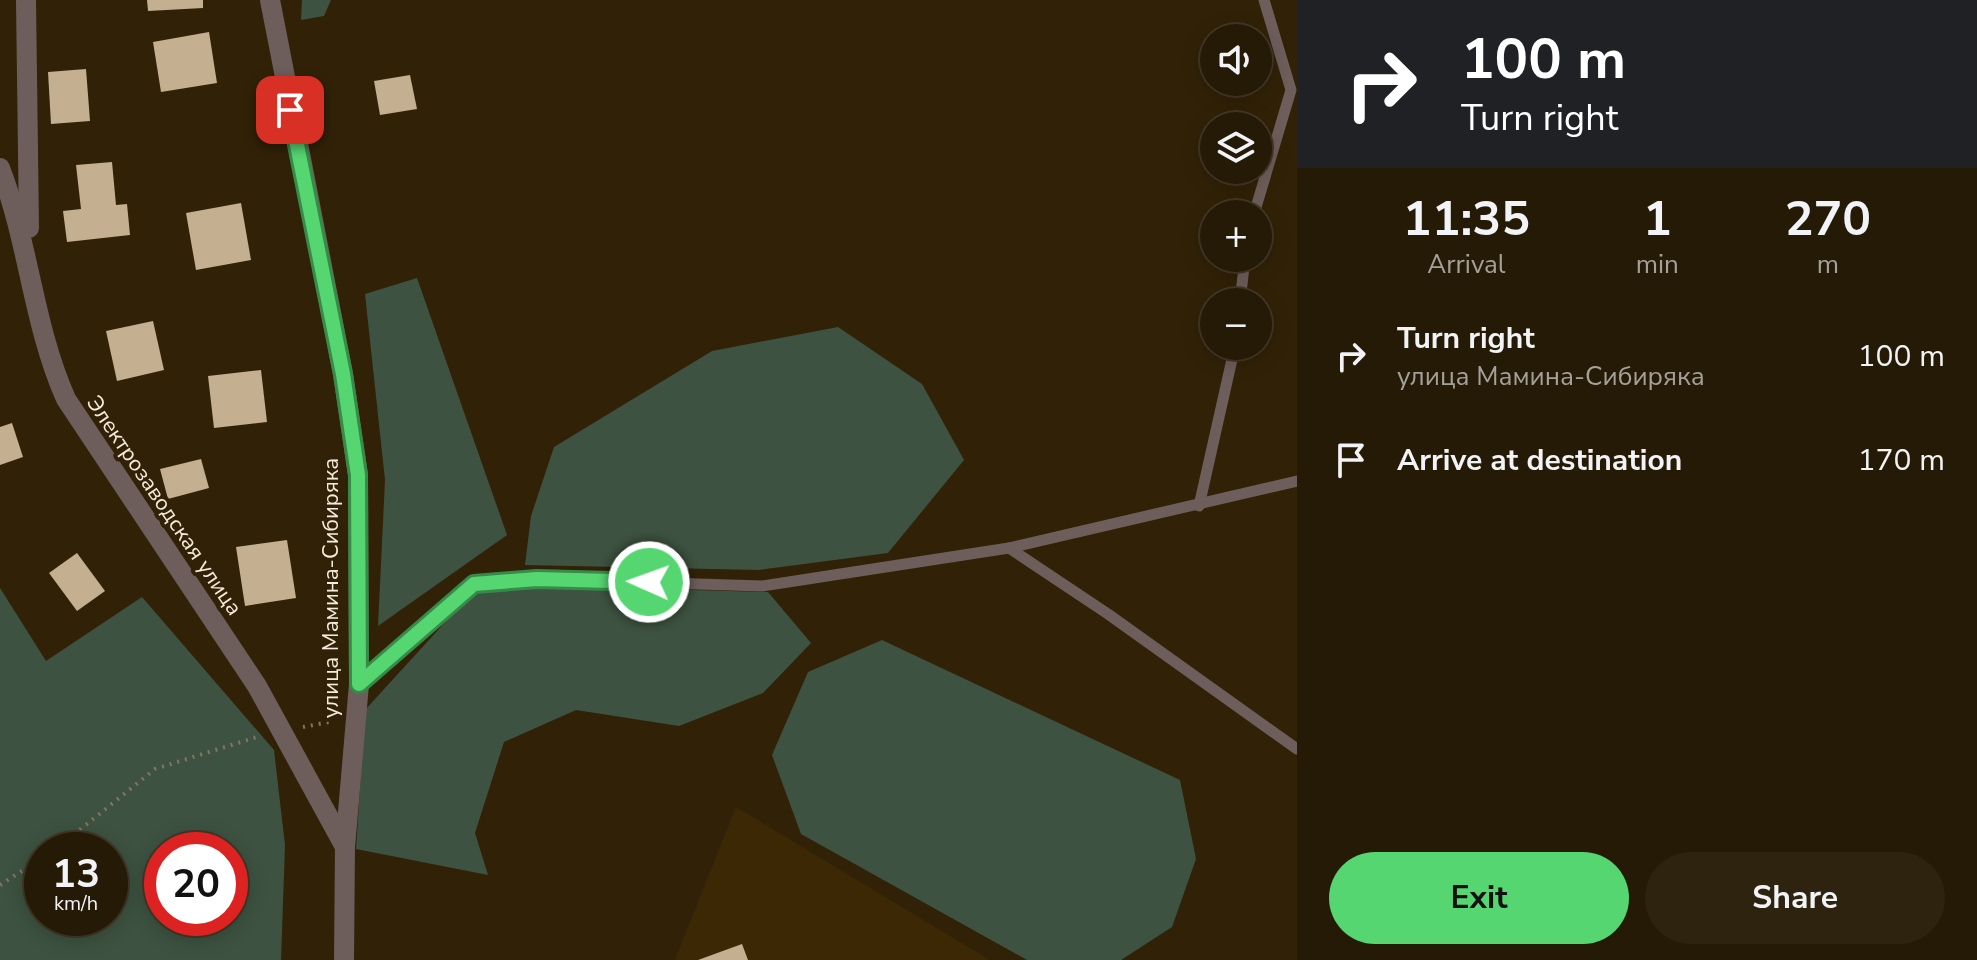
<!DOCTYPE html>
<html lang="en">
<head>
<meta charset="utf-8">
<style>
  body { margin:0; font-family:"Nunito Sans",sans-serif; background:#2d230f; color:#f1f3f6; height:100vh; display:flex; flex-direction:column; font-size:30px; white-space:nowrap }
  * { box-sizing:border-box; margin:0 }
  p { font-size:26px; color:#a3a19a }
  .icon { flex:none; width:44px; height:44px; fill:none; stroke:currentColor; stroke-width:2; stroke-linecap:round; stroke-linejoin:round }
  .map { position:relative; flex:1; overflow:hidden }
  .sheet { display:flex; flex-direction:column; background:#251a05; width:680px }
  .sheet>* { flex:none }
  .top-card { background:#202124; color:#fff; overflow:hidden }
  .controls { position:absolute; left:1200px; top:24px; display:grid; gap:16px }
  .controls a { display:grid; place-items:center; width:72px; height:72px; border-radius:50%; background:#251a05; box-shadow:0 4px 20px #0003,0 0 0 2px #423827; font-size:40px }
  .speed { position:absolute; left:24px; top:832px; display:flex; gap:16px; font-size:40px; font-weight:700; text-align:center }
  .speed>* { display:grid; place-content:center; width:104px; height:104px; border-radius:50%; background:#251a05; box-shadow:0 4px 20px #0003,0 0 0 2px #423827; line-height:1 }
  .speed small { font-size:20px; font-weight:400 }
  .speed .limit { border:12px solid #d22; background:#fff; color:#111 }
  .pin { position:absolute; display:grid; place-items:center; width:68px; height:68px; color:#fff; margin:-34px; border-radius:16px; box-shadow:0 4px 12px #0006 }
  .me { position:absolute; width:88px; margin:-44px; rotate:272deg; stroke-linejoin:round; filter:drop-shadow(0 0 6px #0008) }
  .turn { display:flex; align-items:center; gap:28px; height:168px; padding:0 32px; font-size:36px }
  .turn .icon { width:104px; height:104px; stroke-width:2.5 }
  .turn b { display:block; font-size:56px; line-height:68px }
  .eta { display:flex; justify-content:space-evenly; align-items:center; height:136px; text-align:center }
  .eta b { font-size:48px; font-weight:700; line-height:56px }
  .button { display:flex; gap:16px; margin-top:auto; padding:16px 32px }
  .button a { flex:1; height:92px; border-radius:48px; background:#55d671; color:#111; font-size:32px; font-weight:700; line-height:92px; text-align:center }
  .button a+a { background:#2d230f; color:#f1f3f6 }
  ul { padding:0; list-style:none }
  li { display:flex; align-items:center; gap:24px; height:104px; padding:0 32px }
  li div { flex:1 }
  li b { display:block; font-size:30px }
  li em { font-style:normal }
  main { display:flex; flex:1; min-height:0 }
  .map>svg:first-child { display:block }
</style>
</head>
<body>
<main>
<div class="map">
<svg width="1297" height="960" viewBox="0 0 1297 960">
  <rect width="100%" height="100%" fill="#312207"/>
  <path fill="#3c2805" d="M736 807 990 960H675Z"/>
  <g fill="#3d5240" fill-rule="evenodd">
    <path d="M302 0H331L324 16 301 20Z"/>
    <path d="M417 278 507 535 378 626 385 480 365 294Z"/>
    <path d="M838 327 922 384 964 460 888 553 759 570 525 565 531 516 554 447 712 351Z"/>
    <path d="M480 584 768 592 811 643 763 693 679 726 576 710 504 742 475 833 488 875 356 849 365 710Z"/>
    <path d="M0 588 46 661 142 597 274 750 285 845 281 960H0ZM110 850V918H42V850ZM230 850V918H162V850Z"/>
    <path d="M882 640 1180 780 1196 859 1172 927 1121 960H1027L801 834 772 755 808 672Z"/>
  </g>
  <g fill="#c4af91">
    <path d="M147 0H203V8L148 11Z"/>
    <path d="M209 32 217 83 161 92 153 42Z"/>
    <path d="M86 69 90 121 51 124 48 72Z"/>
    <path d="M410 75 417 109 380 115 374 81Z"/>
    <path d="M112 162 116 205 127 204 130 235 67 242 63 211 81 209 76 165Z"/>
    <path d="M241 203 251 260 196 270 186 213Z"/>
    <path d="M153 321 164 370 117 381 106 331Z"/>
    <path d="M261 370 267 422 214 428 208 376Z"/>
    <path d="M12 423 23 457 0 465V427Z"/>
    <path d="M201 459 209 488 168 499 160 469Z"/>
    <path d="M287 540 296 598 245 606 236 547Z"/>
    <path d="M77 553 105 591 77 611 49 573Z"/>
    <path d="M742 944 748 960H698Z"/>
  </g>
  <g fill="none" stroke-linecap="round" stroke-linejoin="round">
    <g stroke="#837660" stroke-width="4" stroke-dasharray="2 6" stroke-linecap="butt">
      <path d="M303 727 334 721"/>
      <path d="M55 850 155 769 260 736"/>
      <path d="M0 885 42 858"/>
    </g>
    <g stroke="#6e5e5b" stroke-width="11">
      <path d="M1254 214 1291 90 1264 0"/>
      <path d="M1240 302 1245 258"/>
      <path d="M1199 506 1235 346"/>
      <path d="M1009 548 1108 614 1297 749"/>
      <path d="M359 684 474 584 537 579 762 586 1009 548 1297 481"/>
    </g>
    <g stroke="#6e5e5b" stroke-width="20">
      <path d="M26 0 29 228"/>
      <path d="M270 0 343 374 358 475 359 684 345 847 344 960"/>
      <path d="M0 168C29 243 33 325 66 399L257 686 345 847"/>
    </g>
  </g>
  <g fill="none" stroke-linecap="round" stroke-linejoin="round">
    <g stroke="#378b49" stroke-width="20">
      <path id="route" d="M290 110 343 374 358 475 359 684 474 584 537 579 649 582"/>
    </g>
    <use href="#route" stroke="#55d671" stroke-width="14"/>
  </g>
  <g text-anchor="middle" stroke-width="8" stroke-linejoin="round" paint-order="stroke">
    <g font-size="22" fill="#f5ebdc" stroke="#312207">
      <text transform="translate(165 505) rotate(56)" y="8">Электрозаводская улица</text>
      <text transform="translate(330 588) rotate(-90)" y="8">улица Мамина-Сибиряка</text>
    </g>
  </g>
</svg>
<div class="controls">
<a><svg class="icon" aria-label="sound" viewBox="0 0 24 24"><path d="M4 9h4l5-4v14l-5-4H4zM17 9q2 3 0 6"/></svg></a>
<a><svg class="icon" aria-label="layers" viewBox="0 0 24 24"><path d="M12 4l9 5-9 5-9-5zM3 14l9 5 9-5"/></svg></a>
<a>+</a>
<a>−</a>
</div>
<div class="speed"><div>13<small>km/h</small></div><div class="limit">20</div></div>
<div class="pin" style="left:290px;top:110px;background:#d93025"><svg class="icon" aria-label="arrive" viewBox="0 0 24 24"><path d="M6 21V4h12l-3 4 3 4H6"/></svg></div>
<svg class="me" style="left:649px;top:582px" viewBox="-20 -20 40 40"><circle r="17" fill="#55d671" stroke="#fff" stroke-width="3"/><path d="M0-11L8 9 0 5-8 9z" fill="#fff"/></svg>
</div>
<section class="sheet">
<div class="top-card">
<div class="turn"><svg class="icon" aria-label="right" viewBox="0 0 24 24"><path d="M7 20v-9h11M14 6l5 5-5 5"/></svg><div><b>100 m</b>Turn right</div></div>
</div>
<div class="eta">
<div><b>11:35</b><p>Arrival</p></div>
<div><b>1</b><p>min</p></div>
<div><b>270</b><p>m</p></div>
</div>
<ul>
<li><svg class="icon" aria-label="right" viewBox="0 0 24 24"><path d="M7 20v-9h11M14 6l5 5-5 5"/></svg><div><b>Turn right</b><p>улица Мамина-Сибиряка</p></div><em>100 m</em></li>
<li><svg class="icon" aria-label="arrive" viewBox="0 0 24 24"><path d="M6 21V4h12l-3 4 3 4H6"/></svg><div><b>Arrive at destination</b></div><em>170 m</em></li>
</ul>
<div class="button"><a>Exit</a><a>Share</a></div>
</section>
</main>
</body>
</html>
